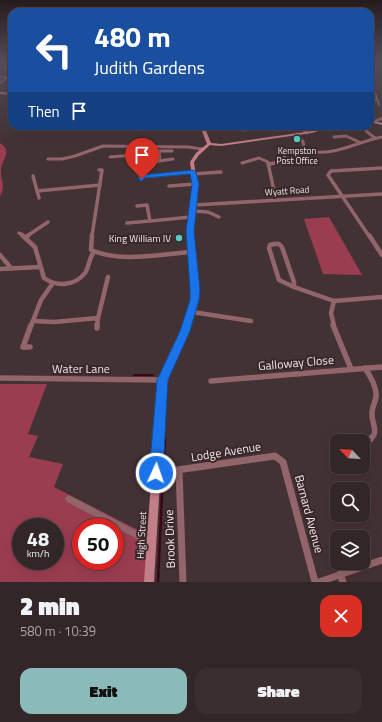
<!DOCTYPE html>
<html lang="en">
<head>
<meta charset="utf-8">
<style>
  body { margin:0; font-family:"Titillium Web",sans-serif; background:#3a2e2f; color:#f1f3f6; height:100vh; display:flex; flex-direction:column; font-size:15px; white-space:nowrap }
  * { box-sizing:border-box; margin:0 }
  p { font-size:13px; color:#a8a5a7 }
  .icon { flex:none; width:22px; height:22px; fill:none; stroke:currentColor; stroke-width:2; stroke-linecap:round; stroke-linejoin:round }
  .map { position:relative; height:582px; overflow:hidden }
  .sheet { display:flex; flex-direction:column; background:#322627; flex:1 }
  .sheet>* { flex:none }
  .hud { position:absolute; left:8px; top:8px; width:366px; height:122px; border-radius:12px; box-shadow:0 4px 16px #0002,0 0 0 1px #4d4344; background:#1a4fa0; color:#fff; overflow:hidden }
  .needle { width:26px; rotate:295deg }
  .buttons { position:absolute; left:330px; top:434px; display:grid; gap:8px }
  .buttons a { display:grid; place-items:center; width:40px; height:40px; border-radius:8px; background:#322627; box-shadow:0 4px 16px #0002,0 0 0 1px #4d4344; font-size:20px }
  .speed { position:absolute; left:12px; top:518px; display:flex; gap:8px; font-size:20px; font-weight:700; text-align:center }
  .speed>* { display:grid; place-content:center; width:52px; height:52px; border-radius:50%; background:#322627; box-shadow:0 4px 16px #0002,0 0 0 1px #4d4344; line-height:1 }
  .speed small { font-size:10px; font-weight:400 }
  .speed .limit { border:6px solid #d22; background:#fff; color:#111 }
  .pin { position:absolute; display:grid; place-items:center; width:34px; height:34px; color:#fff; margin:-41px -17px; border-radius:50% 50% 50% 0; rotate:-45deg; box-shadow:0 0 4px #0007 }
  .pin .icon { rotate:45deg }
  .me { position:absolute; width:44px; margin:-22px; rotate:3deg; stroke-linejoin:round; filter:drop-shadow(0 0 3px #0008) }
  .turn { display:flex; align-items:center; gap:14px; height:84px; padding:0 20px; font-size:18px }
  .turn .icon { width:52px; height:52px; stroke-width:2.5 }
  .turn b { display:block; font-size:28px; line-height:34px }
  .then { display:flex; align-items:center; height:38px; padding:0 20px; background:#0003; gap:8px; font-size:15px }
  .round { display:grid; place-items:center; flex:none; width:42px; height:42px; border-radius:12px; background:#3a2e2f }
  .head { display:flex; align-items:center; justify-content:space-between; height:68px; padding:0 20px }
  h1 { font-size:24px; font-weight:800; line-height:30px }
  .cta { display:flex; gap:8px; margin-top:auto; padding:8px 20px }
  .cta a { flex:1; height:46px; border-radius:12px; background:#8bbbb9; color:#111; font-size:16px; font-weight:800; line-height:46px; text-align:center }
  .cta a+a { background:#3a2e2f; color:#f1f3f6 }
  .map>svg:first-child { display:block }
</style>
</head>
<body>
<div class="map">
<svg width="382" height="582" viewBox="0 0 382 582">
  <rect width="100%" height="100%" fill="#433234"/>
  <g fill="#9b3d51" fill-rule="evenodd">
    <path d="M0 143C14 152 0 161 1 172 1 181 6 186 0 196Z"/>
    <path d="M329 217 362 275 323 274 304 219Z"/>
    <path d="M0 384H47L28 434 38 436 29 457 63 464 54 487 136 529 148 531 145 582H0ZM21 527H55V561H21ZM81 527H115V561H81Z"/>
  </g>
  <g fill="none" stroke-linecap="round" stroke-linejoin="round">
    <g stroke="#380614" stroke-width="2">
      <path d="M134 375H153"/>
      <path d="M164 440 167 387"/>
    </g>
    <g stroke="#380614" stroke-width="2.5">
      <path d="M163 470 165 439"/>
      <path d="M158 582 163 474"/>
    </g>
    <g stroke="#92656b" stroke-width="2">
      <path d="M6 65 4 69H12"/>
      <path d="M0 76 7 78 0 83"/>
      <path d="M370 83 374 80 376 61"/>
      <path d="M370 88 376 95 379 105"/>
      <path d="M370 99 377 100"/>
    </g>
    <g stroke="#92656b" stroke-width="3">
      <path d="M373 122 382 118"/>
      <path d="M243 126 246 130H243"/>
      <path d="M300 126 307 133"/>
      <path d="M366 131 375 138"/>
      <path d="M297 134 303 142 305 150C332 158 356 142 382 137"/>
      <path d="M334 137 346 136 359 142"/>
      <path d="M278 152 282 153 288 162"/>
      <path d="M110 157 135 155"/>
      <path d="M48 159H62L75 156 103 146 188 147 202 149"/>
      <path d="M160 161 159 151H172"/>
      <path d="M242 163 259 158 268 162V164"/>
      <path d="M137 164 173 159"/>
      <path d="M138 164 135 155 138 147"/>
      <path d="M269 164 294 161"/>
    </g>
    <g stroke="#92656b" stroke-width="3.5">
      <path d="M137 163 138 166"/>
      <path d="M268 163 276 200"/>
      <path d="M137 164 143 163"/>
      <path d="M269 164 275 163"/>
      <path d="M193 174 221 172"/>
      <path d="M33 176 39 198"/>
      <path d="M142 179 141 177 193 172"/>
      <path d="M169 186 195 184"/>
      <path d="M37 191 100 185"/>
      <path d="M194 205 382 194"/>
      <path d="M137 206 147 205 150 221 191 217"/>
      <path d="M192 211 208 212 219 217"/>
      <path d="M127 223 150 221"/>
      <path d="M19 233 24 236"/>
      <path d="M27 236 48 222"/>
      <path d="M92 236 102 170H99"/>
      <path d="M369 236 328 175 331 171 382 168"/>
    </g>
    <g stroke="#92656b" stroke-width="4.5">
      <path d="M22 235 35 247 44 278C57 287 75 286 85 273 89 267 89 258 94 252"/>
      <path d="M92 235 91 250C121 263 159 254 191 252"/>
      <path d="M369 235 382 255"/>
      <path d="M26 237 29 235"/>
      <path d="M274 244H279L282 247 294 282V287L279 280 269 248 270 245Z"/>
      <path d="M0 255 11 268"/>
      <path d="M0 269 40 267"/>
      <path d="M294 287 334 301 382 297"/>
      <path d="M192 312 251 321"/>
      <path d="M98 318 108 277"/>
      <path d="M33 321 54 322 98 318 97 326"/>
      <path d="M31 326 41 300 53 283"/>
      <path d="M334 326 331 313 334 301"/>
    </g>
    <g stroke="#92656b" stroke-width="5.5">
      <path d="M333 325 351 369"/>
      <path d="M97 328V325"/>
      <path d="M30 347H23L31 325"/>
      <path d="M365 368C370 376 377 387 376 397 375 403 372 407 372 413 371 423 381 434 368 440"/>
      <path d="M0 378 162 380"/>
      <path d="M211 381 382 367"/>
    </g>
    <g stroke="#92656b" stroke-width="7">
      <path d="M363 441 370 439"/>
      <path d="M179 470 183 582"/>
      <path d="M156 473 275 456 283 462 315 582"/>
      <path d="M69 499 135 534 144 538 152 537"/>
      <path d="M340 574 343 582"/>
      <path d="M319 582 382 560"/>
    </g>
    <g fill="#c47e88" fill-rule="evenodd">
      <path d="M0 92 12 93V95L0 94Z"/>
      <path d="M370 120 382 123V125L370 122Z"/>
      <path d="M200 126H204L211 143 221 144 312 131 328 126H334L312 133 221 146 210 145 199 155 194 162 197 184 193 231 198 290 197 300 188 331 166 380 154 582H144L158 380 182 331 191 300 192 290 187 231 193 184 190 162 196 153 207 144Z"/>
    </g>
  </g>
  <linearGradient id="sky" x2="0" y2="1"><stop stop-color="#251c1d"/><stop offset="0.43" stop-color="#554f5c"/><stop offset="1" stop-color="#554f5c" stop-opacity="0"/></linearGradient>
  <rect width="382" height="143" fill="url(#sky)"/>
  <path fill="#1a73e8" stroke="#114b97" d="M193 170 196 172 199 184 194 231 200 290 199 300 190 331 168 380 163 473 161 478 156 480 151 478 149 473 157 380 180 331 190 300V290L186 231 192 184 190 174 145 178 142 181H140L138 177 142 175Z"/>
  <g fill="#54cdc7" stroke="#38282a" stroke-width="1.5">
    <circle cx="297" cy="139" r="4"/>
    <circle cx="179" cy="238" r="4"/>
  </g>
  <g text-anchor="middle" stroke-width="4" stroke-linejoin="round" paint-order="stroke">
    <g font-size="9" fill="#f1e6e7" stroke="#38282a">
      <text x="297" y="154">Kempston<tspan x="297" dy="10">Post Office</tspan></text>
    </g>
    <g font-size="9" fill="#f1e6e7" stroke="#38282a">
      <text transform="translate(287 191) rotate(-4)" y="3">Wyatt Road</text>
    </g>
    <g font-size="10" fill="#f1e6e7" stroke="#38282a" text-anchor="end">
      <text x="171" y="242">King William IV</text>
    </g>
    <g font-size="10" fill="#f1e6e7" stroke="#38282a">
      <text transform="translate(141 535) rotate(-87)" y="4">High Street</text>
    </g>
    <g font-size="12" fill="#f1e6e7" stroke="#38282a">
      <text transform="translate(296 363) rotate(-5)" y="4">Galloway Close</text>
      <text x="81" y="373">Water Lane</text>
      <text transform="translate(226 452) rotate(-9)" y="4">Lodge Avenue</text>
      <text transform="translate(309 514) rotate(75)" y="4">Barnard Avenue</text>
      <text transform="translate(170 539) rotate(-92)" y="4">Brook Drive</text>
    </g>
  </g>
</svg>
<div class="buttons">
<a><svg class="needle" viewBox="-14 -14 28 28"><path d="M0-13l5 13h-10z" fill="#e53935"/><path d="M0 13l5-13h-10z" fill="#a8a5a7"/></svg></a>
<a><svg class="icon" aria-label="search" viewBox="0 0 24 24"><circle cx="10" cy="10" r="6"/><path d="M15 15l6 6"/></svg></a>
<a><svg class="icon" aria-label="layers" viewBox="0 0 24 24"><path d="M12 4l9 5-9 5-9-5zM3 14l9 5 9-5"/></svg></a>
</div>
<div class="speed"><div>48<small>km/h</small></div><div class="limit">50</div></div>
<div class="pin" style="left:142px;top:179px;background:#d93025"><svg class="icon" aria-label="arrive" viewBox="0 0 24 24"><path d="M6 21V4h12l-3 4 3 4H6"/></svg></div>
<svg class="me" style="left:156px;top:473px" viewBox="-20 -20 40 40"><circle r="17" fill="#1a73e8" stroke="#fff" stroke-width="3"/><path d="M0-11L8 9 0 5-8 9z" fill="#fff"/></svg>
<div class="hud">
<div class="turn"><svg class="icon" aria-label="left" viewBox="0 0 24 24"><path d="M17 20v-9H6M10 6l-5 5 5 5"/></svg><div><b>480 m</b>Judith Gardens</div></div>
<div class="then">Then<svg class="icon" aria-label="arrive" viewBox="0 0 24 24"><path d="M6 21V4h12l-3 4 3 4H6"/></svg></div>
</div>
</div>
<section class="sheet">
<div class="head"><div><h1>2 min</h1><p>580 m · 10:39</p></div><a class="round" style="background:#d93025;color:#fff"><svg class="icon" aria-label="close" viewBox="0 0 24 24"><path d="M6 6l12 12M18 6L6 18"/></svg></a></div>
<div class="cta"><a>Exit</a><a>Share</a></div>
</section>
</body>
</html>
